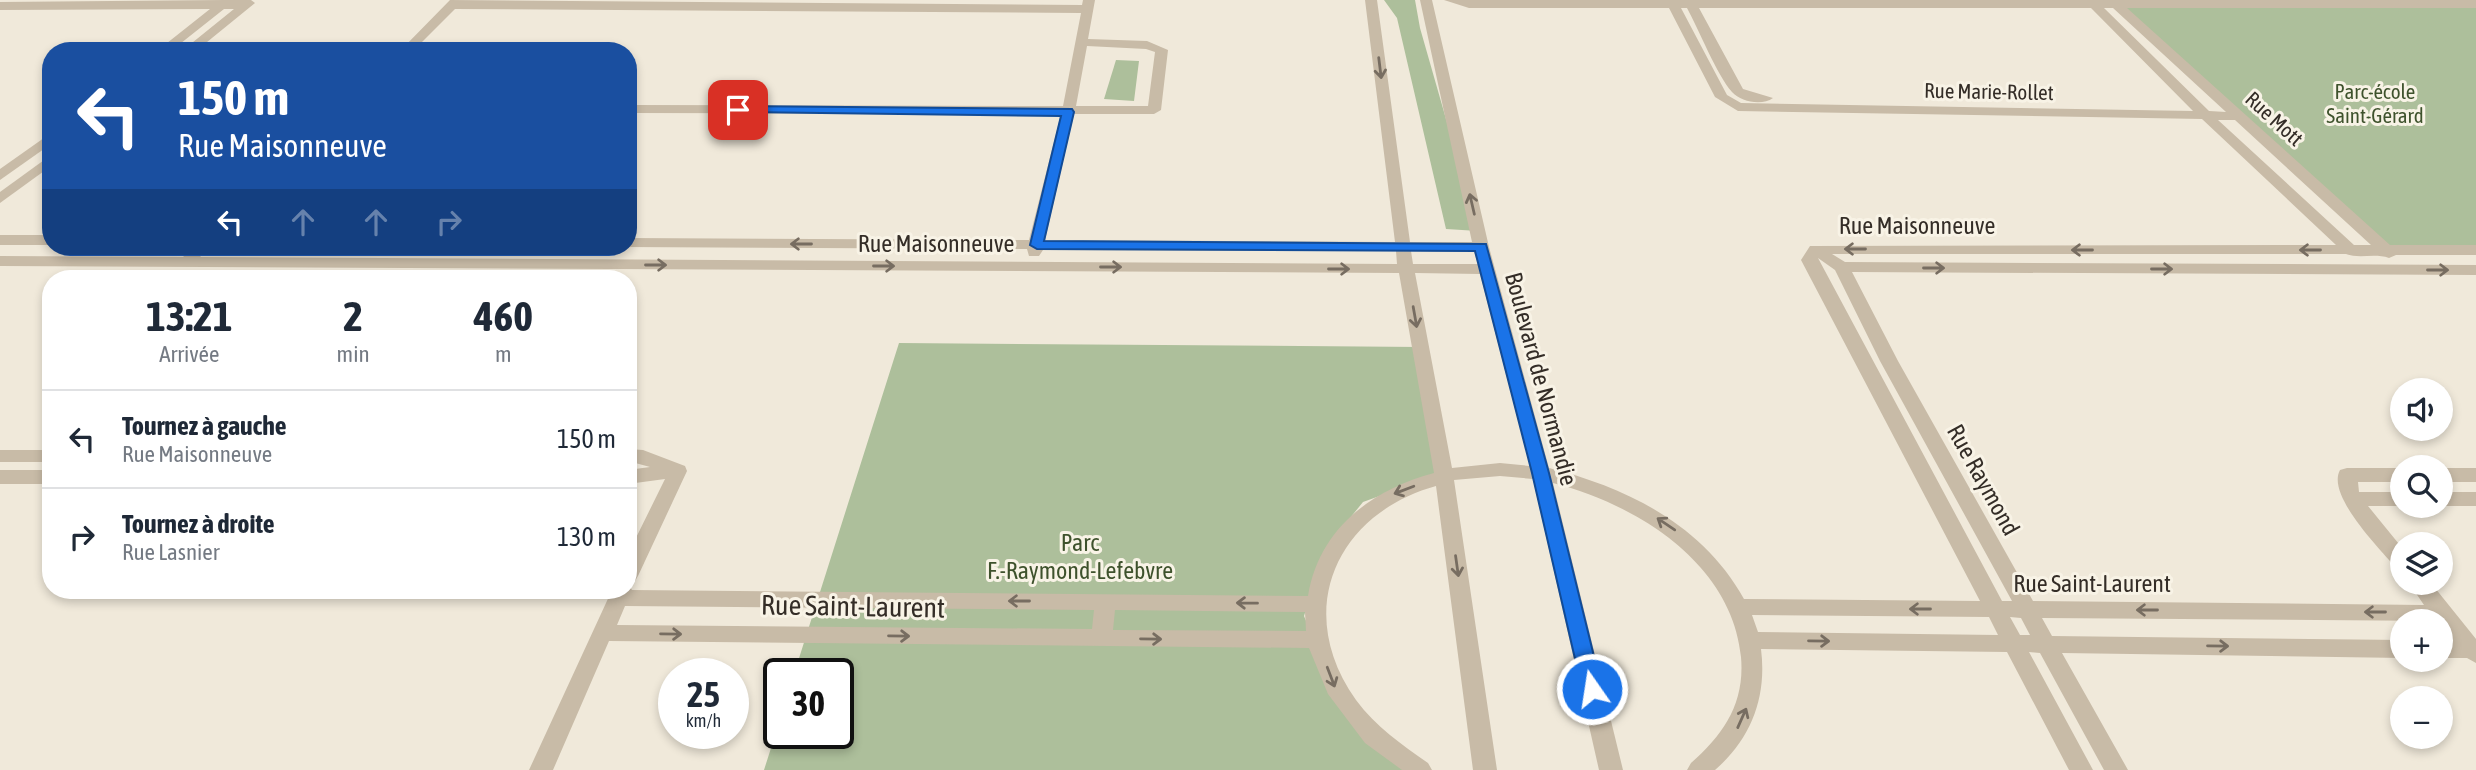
<!DOCTYPE html>
<html lang="fr">
<head>
<meta charset="utf-8">
<style>
  body { margin:0; font-family:"Asap Condensed",sans-serif; background:#f2f2f3; color:#1f2937; height:100vh; display:flex; flex-direction:column; font-size:26px; white-space:nowrap }
  * { box-sizing:border-box; margin:0 }
  p { font-size:23px; color:#747a83 }
  .icon { flex:none; width:38px; height:38px; fill:none; stroke:currentColor; stroke-width:2; stroke-linecap:round; stroke-linejoin:round }
  .map { position:relative; flex:1; overflow:hidden }
  .panel { position:absolute; left:42px; top:270px; width:595px; height:329px; display:flex; flex-direction:column; background:#fff; border-radius:28px; box-shadow:0 4px 10px #0003 }
  .panel>* { flex:none }
  .hud { position:absolute; left:42px; top:42px; width:595px; height:214px; border-radius:28px; box-shadow:0 4px 10px #0003; background:#1a4fa0; color:#fff; overflow:hidden }
  .fabs { position:absolute; left:2390px; top:378px; display:grid; gap:14px }
  .fabs a { display:grid; place-items:center; width:63px; height:63px; border-radius:50%; background:#fff; box-shadow:0 4px 10px #0003; font-size:35px }
  .speed { position:absolute; left:658px; top:658px; display:flex; gap:14px; font-size:35px; font-weight:700; text-align:center }
  .speed>* { display:grid; place-content:center; width:91px; height:91px; border-radius:50%; background:#fff; box-shadow:0 4px 10px #0003; line-height:1 }
  .speed small { font-size:18px; font-weight:400 }
  .speed .limit { border:4px solid #111; border-radius:10px; background:#fff; color:#111 }
  .pin { position:absolute; display:grid; place-items:center; width:60px; height:60px; color:#fff; margin:-30px; border-radius:14px; box-shadow:0 4px 10px #0006 }
  .me { position:absolute; width:77px; margin:-38px; rotate:347deg; stroke-linejoin:round; filter:drop-shadow(0 0 5px #0008) }
  .turn { display:flex; align-items:center; gap:24px; height:147px; padding:0 21px; font-size:32px }
  .turn .icon { width:91px; height:91px; stroke-width:2.5 }
  .turn b { display:block; font-size:49px; line-height:60px }
  .lanes { display:flex; align-items:center; height:66px; padding:0 21px; background:#0003; justify-content:center; gap:35px; direction:ltr }
  .lanes .off { opacity:.35 }
  .eta { display:flex; justify-content:space-evenly; align-items:center; height:119px; text-align:center }
  .eta b { font-size:42px; font-weight:700; line-height:49px }
  ul { padding:0; list-style:none }
  li { display:flex; align-items:center; gap:21px; height:98px; padding:0 21px; border-top:2px solid #e0e1e3 }
  li div { flex:1 }
  li b { display:block; font-size:26px }
  li em { font-style:normal }
  .map>svg:first-child { display:block }
</style>
</head>
<body>
<div class="map">
<svg width="2476" height="770" viewBox="0 0 2476 770">
  <rect width="100%" height="100%" fill="#f0e9da"/>
  <g fill="#adbf9b">
    <path d="M1384 0H1415L1420 28 1478 231 1446 229 1397 18Z"/>
    <path d="M2476 3V250H2386L2119 5Z"/>
    <path d="M1116 60 1139 61 1134 101 1104 99Z"/>
    <path d="M899 343 1421 347 1443 473 1363 502 1325 549 1304 616 1335 692 1425 770H764L779 723V733H838V674H794Z"/>
  </g>
  <g fill="none" stroke-linecap="round" stroke-linejoin="round">
    <g fill="#c8bba7" fill-rule="evenodd">
      <path d="M223 0H251L255 3 196 51H182L234 9H224L171 51H157L210 9 0 10V2Z"/>
      <path d="M450 0 1082 5 1083 0H1095L1088 39 1147 41 1168 50 1161 110 1154 114H1074L1045 240 1395 242 1365 0H1377L1410 242H1472L1420 0H1432L1489 247 1549 468C1628 488 1703 525 1744 599L1980 601 1801 260 1810 246 2336 245 2202 119 1738 111 1715 97 1669 8H1469L1444 0H2476V8H2127L2390 245H2476V255H2396L2389 258C2375 253 2359 259 2346 254H1832L1845 262 2476 265V275L1852 272 1898 361 2033 601 2424 605 2409 583H2431L2476 639V663L2467 658H2441V640L2453 641 2441 626V621L2042 618 2052 636 2403 640V658L2062 653 2128 770H2104L2040 653 2029 652 2093 770H2069L2007 652 1761 649C1767 696 1752 738 1715 770H1687L1691 763C1724 734 1745 703 1741 657 1732 563 1636 504 1553 483L1623 770H1599L1533 479 1500 476 1454 480 1497 770H1473L1436 486C1335 514 1293 612 1356 700 1376 727 1401 744 1428 763L1432 770H1402L1365 743 1328 694 1309 648 609 641 553 770H529L612 590H628V584L632 590 1308 596C1319 529 1371 490 1434 473L1399 273 0 266V256L183 257 193 247H210L200 257 1397 264 1396 251 1043 250 1039 256H1029L1027 249 625 247H628V238L1029 240 1061 114 628 113V105L1063 106 1081 13 455 9 413 51H400ZM1681 8H1687C1699 30 1717 75 1732 92 1741 102 1762 106 1773 98L1743 89 1699 8H2091L2193 111 1741 103 1727 95ZM2104 8H2113L2226 112 2209 111ZM1087 46 1146 49 1155 52 1148 106H1076ZM2218 120H2235L2371 245H2354ZM1411 251 1474 252 1478 264H1413ZM1818 258 1835 270 1880 361 2012 601H2002ZM1415 273 1480 274 1530 466 1500 463 1452 468ZM625 606 1094 610 1092 629 617 625ZM1115 610 1305 612 1306 631 1113 630ZM1752 615 1989 617 1998 635 1758 632ZM2010 617 2021 618 2030 635H2020Z"/>
      <path d="M51 133V144L0 180V169Z"/>
      <path d="M51 155V166L0 203V192Z"/>
      <rect x="0" y="235" width="51" height="10"/>
      <path d="M628 449 643 450 685 466 687 471 638 576 635 581 628 584V554L665 479 628 484V470L650 467 628 461Z"/>
      <rect x="0" y="450" width="51" height="12"/>
      <path d="M2347 468H2403V482H2358L2359 492H2403L2404 506H2368L2403 549V571L2396 568C2380 549 2326 495 2340 470Z"/>
      <rect x="2441" y="468" width="35" height="14"/>
      <rect x="0" y="470" width="51" height="14"/>
      <path d="M2441 492H2476V506H2440Z"/>
    </g>
  </g>
  <defs><path id="oneway-shaft" d="M-6 0H5M1.5-3L5.5 0L1.5 3" fill="none" stroke-width="1.6" stroke-linecap="round" stroke-linejoin="round" transform="scale(1.75)"/></defs>
  <g stroke="#776d61">
    <use href="#oneway-shaft" transform="translate(1380 68) rotate(83)"/>
    <use href="#oneway-shaft" transform="translate(1472 204) rotate(-103)"/>
    <use href="#oneway-shaft" transform="translate(801 244) rotate(-180)"/>
    <use href="#oneway-shaft" transform="translate(1855 249) rotate(-180)"/>
    <use href="#oneway-shaft" transform="translate(2082 250) rotate(-180)"/>
    <use href="#oneway-shaft" transform="translate(2310 250) rotate(-180)"/>
    <use href="#oneway-shaft" transform="translate(656 265)"/>
    <use href="#oneway-shaft" transform="translate(884 266)"/>
    <use href="#oneway-shaft" transform="translate(1111 267)"/>
    <use href="#oneway-shaft" transform="translate(1934 268)"/>
    <use href="#oneway-shaft" transform="translate(1339 269)"/>
    <use href="#oneway-shaft" transform="translate(2162 269)"/>
    <use href="#oneway-shaft" transform="translate(2438 270)"/>
    <use href="#oneway-shaft" transform="translate(1415 317) rotate(80)"/>
    <use href="#oneway-shaft" transform="translate(1404 490) rotate(159)"/>
    <use href="#oneway-shaft" transform="translate(1666 524) rotate(-146)"/>
    <use href="#oneway-shaft" transform="translate(1457 566) rotate(82)"/>
    <use href="#oneway-shaft" transform="translate(1019 601) rotate(-180)"/>
    <use href="#oneway-shaft" transform="translate(1247 603) rotate(-179)"/>
    <use href="#oneway-shaft" transform="translate(1920 609) rotate(-180)"/>
    <use href="#oneway-shaft" transform="translate(2147 610) rotate(-180)"/>
    <use href="#oneway-shaft" transform="translate(2375 612) rotate(-180)"/>
    <use href="#oneway-shaft" transform="translate(671 634) rotate(1)"/>
    <use href="#oneway-shaft" transform="translate(899 636) rotate(1)"/>
    <use href="#oneway-shaft" transform="translate(1151 639) rotate(1)"/>
    <use href="#oneway-shaft" transform="translate(1819 641) rotate(1)"/>
    <use href="#oneway-shaft" transform="translate(2218 646) rotate(1)"/>
    <use href="#oneway-shaft" transform="translate(1331 677) rotate(69)"/>
    <use href="#oneway-shaft" transform="translate(1742 718) rotate(-66)"/>
  </g>
  <path fill="#1a73e8" stroke="#114b97" stroke-width="2" d="M738 106 1072 109 1074 112 1044 241 1486 244 1549 473 1602 689 1599 695 1592 697 1585 695 1582 689 1532 473 1475 251 1037 249 1030 245 1061 116 734 112 732 110Z"/>
  <g text-anchor="middle" stroke-width="6" stroke-linejoin="round" paint-order="stroke">
    <g font-size="21" fill="#342d27" stroke="#f8f3e6">
      <text transform="translate(1989 92) rotate(1)" y="7">Rue Marie-Rollet</text>
      <text transform="translate(2274 119) rotate(42)" y="7">Rue Mott</text>
    </g>
    <g font-size="21" fill="#3e522c" stroke="#f8f3e6">
      <text x="2375" y="99">Parc-école<tspan x="2375" dy="24">Saint-Gérard</tspan></text>
    </g>
    <g font-size="24" fill="#342d27" stroke="#f8f3e6">
      <text x="1917" y="234">Rue Maisonneuve</text>
      <text x="936" y="252">Rue Maisonneuve</text>
      <text transform="translate(1541 379) rotate(75)" y="8">Boulevard de Normandie</text>
      <text transform="translate(1983 480) rotate(61)" y="8">Rue Raymond</text>
      <text x="2092" y="592">Rue Saint-Laurent</text>
    </g>
    <g font-size="24" fill="#3e522c" stroke="#f8f3e6">
      <text x="1080" y="551">Parc<tspan x="1080" dy="28">F.-Raymond-Lefebvre</tspan></text>
    </g>
    <g font-size="28" fill="#342d27" stroke="#f8f3e6">
      <text transform="translate(853 606) rotate(1)" y="10">Rue Saint-Laurent</text>
    </g>
  </g>
</svg>
<div class="fabs">
<a><svg class="icon" aria-label="sound" viewBox="0 0 24 24"><path d="M4 9h4l5-4v14l-5-4H4zM17 9q2 3 0 6"/></svg></a>
<a><svg class="icon" aria-label="search" viewBox="0 0 24 24"><circle cx="10" cy="10" r="6"/><path d="M15 15l6 6"/></svg></a>
<a><svg class="icon" aria-label="layers" viewBox="0 0 24 24"><path d="M12 4l9 5-9 5-9-5zM3 14l9 5 9-5"/></svg></a>
<a>+</a>
<a>−</a>
</div>
<div class="speed"><div>25<small>km/h</small></div><div class="limit">30</div></div>
<div class="pin" style="left:738px;top:110px;background:#d93025"><svg class="icon" aria-label="arrive" viewBox="0 0 24 24"><path d="M6 21V4h12l-3 4 3 4H6"/></svg></div>
<svg class="me" style="left:1592px;top:689px" viewBox="-20 -20 40 40"><circle r="17" fill="#1a73e8" stroke="#fff" stroke-width="3"/><path d="M0-11L8 9 0 5-8 9z" fill="#fff"/></svg>
<div class="hud">
<div class="turn"><svg class="icon" aria-label="left" viewBox="0 0 24 24"><path d="M17 20v-9H6M10 6l-5 5 5 5"/></svg><div><b>150 m</b>Rue Maisonneuve</div></div>
<div class="lanes"><svg class="icon" aria-label="left" viewBox="0 0 24 24"><path d="M17 20v-9H6M10 6l-5 5 5 5"/></svg><svg class="icon off" aria-label="ahead" viewBox="0 0 24 24"><path d="M12 20V5M6 11l6-6 6 6"/></svg><svg class="icon off" aria-label="ahead" viewBox="0 0 24 24"><path d="M12 20V5M6 11l6-6 6 6"/></svg><svg class="icon off" aria-label="right" viewBox="0 0 24 24"><path d="M7 20v-9h11M14 6l5 5-5 5"/></svg></div>
</div>
<section class="panel">
<div class="eta">
<div><b>13:21</b><p>Arrivée</p></div>
<div><b>2</b><p>min</p></div>
<div><b>460</b><p>m</p></div>
</div>
<ul>
<li><svg class="icon" aria-label="left" viewBox="0 0 24 24"><path d="M17 20v-9H6M10 6l-5 5 5 5"/></svg><div><b>Tournez à gauche</b><p>Rue Maisonneuve</p></div><em>150 m</em></li>
<li><svg class="icon" aria-label="right" viewBox="0 0 24 24"><path d="M7 20v-9h11M14 6l5 5-5 5"/></svg><div><b>Tournez à droite</b><p>Rue Lasnier</p></div><em>130 m</em></li>
</ul>
</section>
</div>
</body>
</html>
